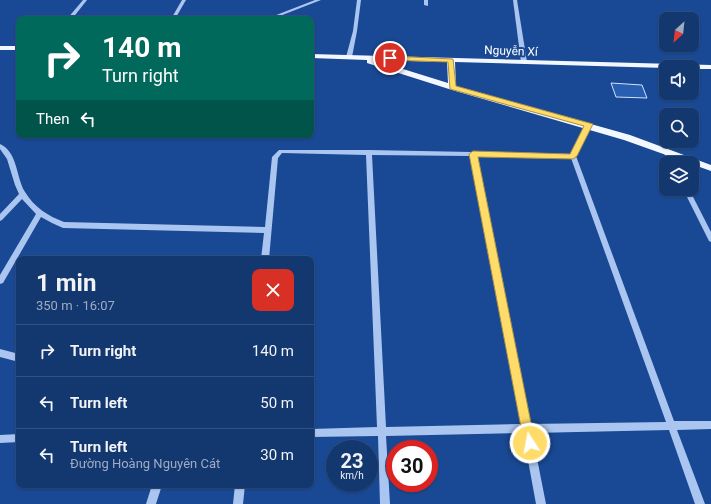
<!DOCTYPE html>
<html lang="en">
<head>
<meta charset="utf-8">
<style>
  body { margin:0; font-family:Roboto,sans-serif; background:#204277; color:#f1f3f6; height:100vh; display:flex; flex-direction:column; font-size:15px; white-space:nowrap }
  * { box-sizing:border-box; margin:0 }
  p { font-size:13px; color:#9dacc3 }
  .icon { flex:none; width:22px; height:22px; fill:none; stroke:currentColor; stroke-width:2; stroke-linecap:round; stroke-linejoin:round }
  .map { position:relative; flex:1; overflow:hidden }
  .details { position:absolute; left:16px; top:256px; width:298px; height:232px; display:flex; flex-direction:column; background:#13376f; border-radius:8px; box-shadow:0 1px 3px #0004,0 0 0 1px #325182 }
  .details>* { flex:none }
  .top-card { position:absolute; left:16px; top:16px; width:298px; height:122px; border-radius:8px; box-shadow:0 1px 3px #0004,0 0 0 1px #325182; background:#00695c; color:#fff; overflow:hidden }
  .needle { width:26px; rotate:207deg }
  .buttons { position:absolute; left:659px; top:12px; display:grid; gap:8px }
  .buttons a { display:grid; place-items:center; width:40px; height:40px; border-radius:8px; background:#13376f; box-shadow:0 1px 3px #0004,0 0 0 1px #325182; font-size:20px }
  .speed { position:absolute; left:326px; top:440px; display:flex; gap:8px; font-size:20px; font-weight:700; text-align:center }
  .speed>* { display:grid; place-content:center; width:52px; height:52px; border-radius:50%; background:#13376f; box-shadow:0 1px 3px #0004,0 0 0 1px #325182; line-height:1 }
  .speed small { font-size:10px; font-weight:400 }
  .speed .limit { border:6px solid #d22; background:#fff; color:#111 }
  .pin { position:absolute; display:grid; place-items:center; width:34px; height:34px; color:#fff; margin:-17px; border:2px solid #fff; border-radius:50%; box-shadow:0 1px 4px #0007 }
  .me { position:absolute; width:44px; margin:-22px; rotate:349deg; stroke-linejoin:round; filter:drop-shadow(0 0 3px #0008) }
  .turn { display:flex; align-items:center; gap:14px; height:84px; padding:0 20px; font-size:18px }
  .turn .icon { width:52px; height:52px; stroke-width:2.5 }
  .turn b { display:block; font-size:28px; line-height:34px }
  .then { display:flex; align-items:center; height:38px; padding:0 20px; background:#0003; gap:8px; font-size:15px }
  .round { display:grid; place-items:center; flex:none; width:42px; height:42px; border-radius:8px; background:#204277 }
  .summary { display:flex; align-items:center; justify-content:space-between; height:68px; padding:0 20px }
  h1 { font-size:24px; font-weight:700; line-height:30px }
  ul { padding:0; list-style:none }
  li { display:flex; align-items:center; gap:12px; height:52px; padding:0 20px; border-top:1px solid #325182 }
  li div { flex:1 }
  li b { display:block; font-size:15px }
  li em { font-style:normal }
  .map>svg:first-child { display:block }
</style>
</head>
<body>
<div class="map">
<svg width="711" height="504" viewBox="0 0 711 504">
  <rect width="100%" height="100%" fill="#194994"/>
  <path fill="#285fb2" stroke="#d0e2fb" d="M611 83 642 85 647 98 616 97Z"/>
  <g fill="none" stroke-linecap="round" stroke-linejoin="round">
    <g fill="#aac6f0" fill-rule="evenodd">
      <path d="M83 0H87L72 19H67Z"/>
      <path d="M182 0H186L175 19H171Z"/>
      <path d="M315 0H321L272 19H266Z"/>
      <path d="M357 0H361L357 31 352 57 349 59 346 57 353 31Z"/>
      <path d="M424 0H428V6L424 5Z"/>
      <path d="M513 0H517L527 62 524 64 521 62Z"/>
      <path d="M589 123 592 125 576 156 674 421H711V429L677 430 705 504H695L669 430 532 433 546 504H536L523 433 386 436 390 504H380L378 436 311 437V429L377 427 366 155 282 153 278 158 269 259H261L264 233 63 228 52 223 41 217 3 283 0 284V275L36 214 22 199 2 220 0 221V214L19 194 15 185 7 159 0 149V144C18 152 16 178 25 192 34 207 48 216 64 222L265 227 272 157 279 150H369L571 154 586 125ZM372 155 470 156 521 424 386 427ZM477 156 571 158 666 422 530 424Z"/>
      <path d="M666 149 668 150 675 163H669L663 151Z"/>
      <path d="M683 189H689L711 232V242L709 241Z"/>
      <path d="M0 349 19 354V362L0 357Z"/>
      <path d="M19 434V442L0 443V435Z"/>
      <path d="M152 485H162L156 504H146Z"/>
      <path d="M235 485H245L243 504H233Z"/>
    </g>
    <g fill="#f3f7ff" fill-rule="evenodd">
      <rect x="0" y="46" width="19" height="4"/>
      <path d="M311 54 711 65V69H692V67L666 68 455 62 456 86 630 135 711 165V171L624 140 452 90 367 63V60L311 58ZM374 60 447 62 448 83Z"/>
    </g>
  </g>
  <path fill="#ffdb69" stroke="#a68e44" d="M390 56 453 59 456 86 593 124 577 156 573 159 478 157 535 443 534 447 530 449 526 447 524 443 469 154 473 151 570 154 584 126 450 89 448 62 388 60 387 58Z"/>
  <g text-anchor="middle" stroke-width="4" stroke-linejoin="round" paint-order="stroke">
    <g font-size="12" fill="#fff" stroke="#194994">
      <text transform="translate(511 51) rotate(2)" y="4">Nguyễn Xí</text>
    </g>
  </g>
</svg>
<div class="buttons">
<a><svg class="needle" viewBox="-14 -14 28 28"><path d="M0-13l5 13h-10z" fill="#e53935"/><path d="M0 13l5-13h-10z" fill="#9dacc3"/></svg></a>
<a><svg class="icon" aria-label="sound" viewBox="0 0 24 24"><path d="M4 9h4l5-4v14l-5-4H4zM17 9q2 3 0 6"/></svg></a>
<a><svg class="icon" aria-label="search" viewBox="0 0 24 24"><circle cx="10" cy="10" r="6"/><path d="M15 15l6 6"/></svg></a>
<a><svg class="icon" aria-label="layers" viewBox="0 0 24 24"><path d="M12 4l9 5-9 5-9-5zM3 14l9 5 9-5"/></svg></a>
</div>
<div class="speed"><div>23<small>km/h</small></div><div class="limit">30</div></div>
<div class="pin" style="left:390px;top:58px;background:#d93025"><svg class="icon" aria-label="arrive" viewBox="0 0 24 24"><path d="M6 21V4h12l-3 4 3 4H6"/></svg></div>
<svg class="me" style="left:530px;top:443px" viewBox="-20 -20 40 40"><circle r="17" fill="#ffdb69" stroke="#fff" stroke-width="3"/><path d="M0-11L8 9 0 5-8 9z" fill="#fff"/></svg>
<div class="top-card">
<div class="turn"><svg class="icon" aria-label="right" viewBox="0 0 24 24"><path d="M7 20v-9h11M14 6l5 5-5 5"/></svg><div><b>140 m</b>Turn right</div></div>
<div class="then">Then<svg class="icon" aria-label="left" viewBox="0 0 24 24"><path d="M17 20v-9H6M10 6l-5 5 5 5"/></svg></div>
</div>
<section class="details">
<div class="summary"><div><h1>1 min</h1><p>350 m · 16:07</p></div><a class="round" style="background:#d93025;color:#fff"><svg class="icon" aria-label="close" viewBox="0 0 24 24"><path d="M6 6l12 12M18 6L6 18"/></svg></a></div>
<ul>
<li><svg class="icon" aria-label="right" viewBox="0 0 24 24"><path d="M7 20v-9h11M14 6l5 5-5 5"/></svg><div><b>Turn right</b></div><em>140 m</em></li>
<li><svg class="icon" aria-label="left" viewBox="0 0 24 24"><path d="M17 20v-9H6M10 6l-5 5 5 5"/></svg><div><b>Turn left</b></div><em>50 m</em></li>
<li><svg class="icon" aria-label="left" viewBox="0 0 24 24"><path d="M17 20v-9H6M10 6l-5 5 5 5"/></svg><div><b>Turn left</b><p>Đường Hoàng Nguyên Cát</p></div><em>30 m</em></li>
</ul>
</section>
</div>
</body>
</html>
